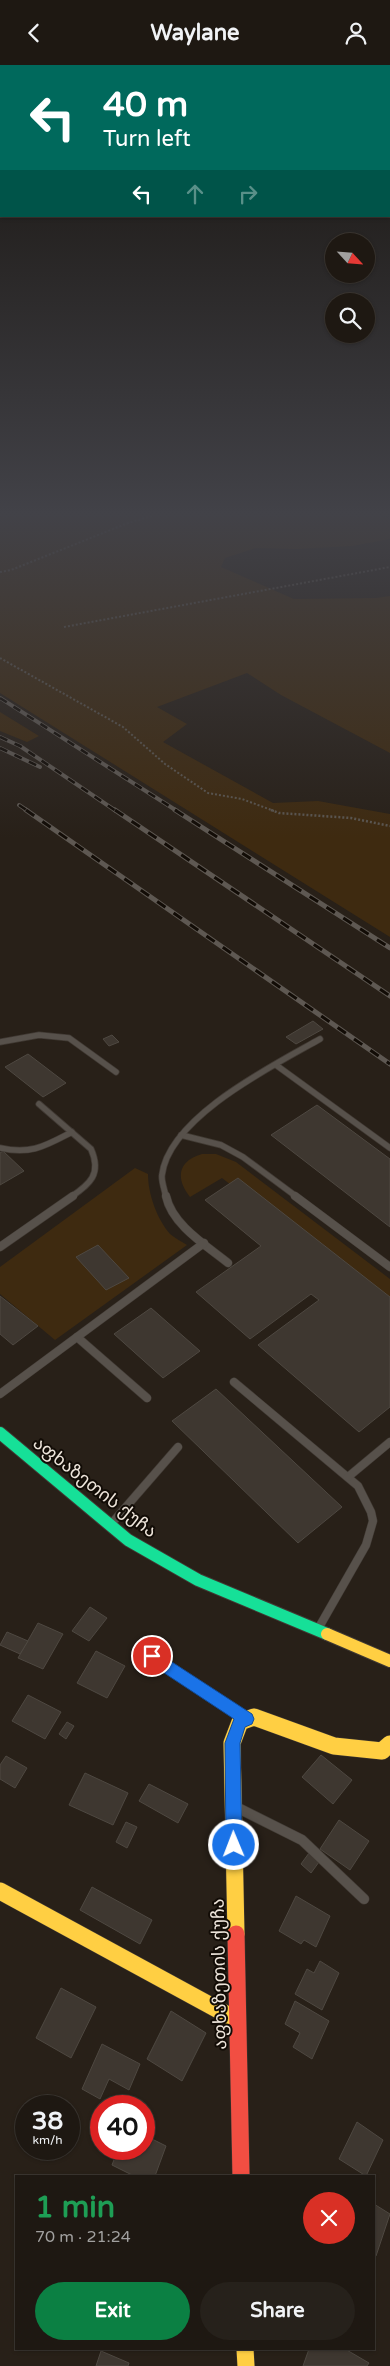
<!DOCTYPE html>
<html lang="en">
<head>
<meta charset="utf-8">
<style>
  body { margin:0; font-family:"Varela Round","Noto Sans Georgian",sans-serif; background:#26211b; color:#f1f3f6; height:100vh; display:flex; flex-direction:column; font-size:19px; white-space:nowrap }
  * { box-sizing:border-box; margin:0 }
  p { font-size:16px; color:#a1a09f }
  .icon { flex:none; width:28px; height:28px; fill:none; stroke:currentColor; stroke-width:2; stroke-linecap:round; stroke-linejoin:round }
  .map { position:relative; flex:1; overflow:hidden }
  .sheet { position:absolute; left:15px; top:2110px; width:360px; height:175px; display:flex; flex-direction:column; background:#1e1812; border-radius:0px; box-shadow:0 1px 4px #0004,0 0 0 1px #3c3732 }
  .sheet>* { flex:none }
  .top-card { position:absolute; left:0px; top:0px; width:390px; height:152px; box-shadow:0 1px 4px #0004,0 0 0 1px #3c3732; background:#00695c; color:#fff; overflow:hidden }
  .needle { width:32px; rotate:116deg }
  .controls { position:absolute; left:325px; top:168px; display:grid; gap:10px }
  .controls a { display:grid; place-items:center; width:50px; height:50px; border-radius:50%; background:#1e1812; box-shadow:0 1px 4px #0004,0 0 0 1px #3c3732; font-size:25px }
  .speed { position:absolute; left:15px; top:2030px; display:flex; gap:10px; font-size:25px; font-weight:700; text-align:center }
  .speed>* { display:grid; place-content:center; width:65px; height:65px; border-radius:50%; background:#1e1812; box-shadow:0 1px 4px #0004,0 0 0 1px #3c3732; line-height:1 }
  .speed small { font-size:12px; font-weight:400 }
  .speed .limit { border:8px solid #d22; background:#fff; color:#111 }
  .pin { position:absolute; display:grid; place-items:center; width:42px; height:42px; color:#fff; margin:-21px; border:2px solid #fff; border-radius:50%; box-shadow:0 1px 5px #0007 }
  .me { position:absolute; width:55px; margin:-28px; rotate:359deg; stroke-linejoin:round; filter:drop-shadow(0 0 4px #0008) }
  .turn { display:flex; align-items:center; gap:18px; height:105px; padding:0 20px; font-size:22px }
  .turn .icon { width:65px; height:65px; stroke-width:2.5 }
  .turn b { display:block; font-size:35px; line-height:42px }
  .lanes { display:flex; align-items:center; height:48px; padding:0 20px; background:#0003; justify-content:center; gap:25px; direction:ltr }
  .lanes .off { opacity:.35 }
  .round { display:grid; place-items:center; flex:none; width:52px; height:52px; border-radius:26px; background:#26211b }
  .overview { display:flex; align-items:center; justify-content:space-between; height:85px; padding:0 20px }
  h1 { font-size:30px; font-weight:800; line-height:38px; color:#1e9e55 }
  .button { display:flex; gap:10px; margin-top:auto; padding:10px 20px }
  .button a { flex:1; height:58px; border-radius:30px; background:#0b8043; color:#fff; font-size:20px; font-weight:800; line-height:58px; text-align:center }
  .button a+a { background:#26211b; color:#f1f3f6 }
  header { display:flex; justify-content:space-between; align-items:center; height:65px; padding:0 20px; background:#1e1812; font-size:22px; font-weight:800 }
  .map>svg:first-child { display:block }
</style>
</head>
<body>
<header><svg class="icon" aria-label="back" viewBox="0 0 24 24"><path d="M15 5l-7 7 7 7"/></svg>Waylane<svg class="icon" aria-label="person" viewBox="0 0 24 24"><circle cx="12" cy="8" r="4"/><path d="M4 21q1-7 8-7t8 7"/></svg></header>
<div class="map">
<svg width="390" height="2301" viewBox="0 0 390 2301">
  <rect width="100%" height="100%" fill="#282018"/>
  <g fill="#3e2a10">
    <path d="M0 451H381L390 454V474L352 481 297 484 256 483 225 493 221 502 294 534 376 533 390 531V688L281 630 247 608 157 642 187 659 163 677 273 738 318 736 390 749V872L0 628Z"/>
    <path d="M0 647 39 671 27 677 0 666Z"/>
    <path d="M202 1089H216L236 1097 390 1214V1244L222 1113 190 1132C175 1113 178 1096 202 1089Z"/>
    <path d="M135 1103 148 1109C148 1129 157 1154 170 1169 175 1173 182 1177 187 1180L55 1275 0 1229V1202Z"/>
  </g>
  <g fill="#3e3730" stroke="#4e4841">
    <path d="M313 956 323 964 296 979 286 972Z"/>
    <path d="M112 970 119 977 109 981 103 974Z"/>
    <path d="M28 989 66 1018 43 1032 5 1002Z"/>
    <path d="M317 1040 390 1094V1162L271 1070Z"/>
    <path d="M3 1086 24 1106 0 1120V1088Z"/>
    <path d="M238 1113 390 1232V1342L359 1367 258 1280 319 1235 311 1229 250 1274 196 1227 261 1181 205 1135Z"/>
    <path d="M98 1180 129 1213 106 1225 76 1192Z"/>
    <path d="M0 1231 38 1261 13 1280 0 1269Z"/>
    <path d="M151 1243 200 1286 163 1313 114 1269Z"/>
    <path d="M216 1324 342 1442 298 1478 172 1356Z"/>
    <path d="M90 1542 107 1553 89 1576 72 1566Z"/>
    <path d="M38 1558 63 1569 43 1604 18 1593Z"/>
    <path d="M7 1567 28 1576 20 1589 0 1580Z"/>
    <path d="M96 1586 125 1601 107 1633 77 1618Z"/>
    <path d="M28 1630 61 1647 45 1674 12 1656Z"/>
    <path d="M67 1657 74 1661 66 1674 59 1669Z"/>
    <path d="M321 1690 352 1715 333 1739 302 1712Z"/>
    <path d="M6 1691 27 1703 15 1723 0 1714V1700Z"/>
    <path d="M85 1708 128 1728 113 1760 69 1740Z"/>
    <path d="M149 1719 188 1739 178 1758 139 1736Z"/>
    <path d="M339 1755 369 1776 350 1805 320 1784Z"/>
    <path d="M126 1757 137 1762 127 1783 116 1777Z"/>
    <path d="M309 1788 319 1797 311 1808 301 1799Z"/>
    <path d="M92 1822 152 1855 140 1879 80 1845Z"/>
    <path d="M296 1831 330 1851 316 1882 304 1875 301 1879 279 1866Z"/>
    <path d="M320 1896 339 1908 322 1945 295 1929 307 1904 314 1908Z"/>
    <path d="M61 1923 96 1942 71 1993 36 1973Z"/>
    <path d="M295 1936 329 1956 312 1994 293 1982 300 1968 285 1959Z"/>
    <path d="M171 1946 206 1968 182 2016 147 1994Z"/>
    <path d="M102 1979 140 1999 129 2025 109 2014 100 2034 82 2024Z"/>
    <path d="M357 2057 383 2075 366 2111 339 2094Z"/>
    <path d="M144 2070 166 2081 155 2111H134L112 2100 118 2084H144Z"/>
    <path d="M374 2139 390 2149 376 2191 374 2190Z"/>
    <path d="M309 2284H345L369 2298 367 2301H303Z"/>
    <path d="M101 2286 129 2298 128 2301H96Z"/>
  </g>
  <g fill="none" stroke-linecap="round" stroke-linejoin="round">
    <g stroke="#413a34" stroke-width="7">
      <g id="lane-far2">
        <path d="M0 977 39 970 69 973 116 1007"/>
        <path d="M276 1000 390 1083"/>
        <path d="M39 1039 91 1084C102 1109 90 1119 71 1132"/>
        <path d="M181 1070 221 1080 243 1092 297 1132"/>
        <path d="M0 1083C31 1090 45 1081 72 1067"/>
        <path d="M166 1132C165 1126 161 1116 162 1110 169 1052 274 1000 320 974"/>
      </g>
    </g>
    <g stroke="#413a34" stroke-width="9">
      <g id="lane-far1">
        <path d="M166 1131C172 1160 207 1181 228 1198"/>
        <path d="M295 1131 390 1202"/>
        <path d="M0 1182 73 1131"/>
        <path d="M77 1272 147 1333"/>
        <path d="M234 1317 358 1421 371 1447 373 1456 366 1480 318 1564"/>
        <path d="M0 1329 204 1178"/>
        <path d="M348 1412 390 1377"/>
        <path d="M112 1458 178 1382"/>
        <path d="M151 1591 224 1638"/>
      </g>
    </g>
    <g stroke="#413a34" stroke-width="11">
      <g id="lane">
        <path d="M222 1637 243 1651"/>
        <path d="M238 1743 302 1775 364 1834"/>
      </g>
    </g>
    <g stroke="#413a34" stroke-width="14">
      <path id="fast" d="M0 1368 128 1475 198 1515 327 1569"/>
    </g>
    <g stroke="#413a34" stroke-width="14">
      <path id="slow-far1" d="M327 1569 390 1596"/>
    </g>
    <g stroke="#413a34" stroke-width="18">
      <g id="slow">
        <path d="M0 1826 237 1955"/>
        <path d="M236 1869 232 1678 240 1657 254 1652 334 1681 382 1686 390 1679"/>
        <path d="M245 2284 246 2301"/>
      </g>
    </g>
    <g stroke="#413a34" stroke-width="18">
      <path id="jam" d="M236 1869 241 2111"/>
    </g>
    <g stroke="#5b5650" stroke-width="2" stroke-dasharray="2 2" stroke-linecap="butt">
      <path d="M0 507 11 505 128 458 152 451"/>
      <path d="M64 562 390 502"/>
      <path d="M0 593 123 662 165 699 208 728 242 734 274 746"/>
    </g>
    <path stroke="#5b5650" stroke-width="2.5" stroke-dasharray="2 2" stroke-linecap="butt" d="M271 745 279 748 351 753 390 761"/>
    <use href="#lane-far2" stroke="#57514b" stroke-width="5.5"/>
    <use href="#lane-far1" stroke="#57514b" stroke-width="8"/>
    <use href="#lane" stroke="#57514b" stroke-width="10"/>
    <use href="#fast" stroke="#16e098" stroke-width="12"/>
    <use href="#slow-far1" stroke="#ffcf43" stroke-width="12"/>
    <use href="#slow" stroke="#ffcf43" stroke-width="17"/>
    <use href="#jam" stroke="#f24e42" stroke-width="17"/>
    <g stroke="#5e5852" stroke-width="4">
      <g id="rail-far1">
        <path d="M0 633 177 746"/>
        <path d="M0 672 20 681 116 746"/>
        <path d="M0 683 40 702"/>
        <path d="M19 740 28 746"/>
      </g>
    </g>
    <g stroke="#5e5852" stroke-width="5">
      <g id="rail">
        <path d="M26 745 390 999"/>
        <path d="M115 745 390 931"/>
        <path d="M175 745 390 883"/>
      </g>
    </g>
    <use href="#rail-far1" stroke="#120c06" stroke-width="2.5" stroke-dasharray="8" stroke-linecap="butt"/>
    <use href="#rail" stroke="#120c06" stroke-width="3" stroke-dasharray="10" stroke-linecap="butt"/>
  </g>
  <linearGradient id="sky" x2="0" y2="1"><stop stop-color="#16120d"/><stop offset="0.58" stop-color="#424248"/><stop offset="1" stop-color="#424248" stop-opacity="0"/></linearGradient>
  <rect width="390" height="773" fill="url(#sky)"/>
  <path fill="#1a73e8" stroke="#114b97" d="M152 1584 252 1649 254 1654 252 1659 245 1662 240 1678 242 1780 240 1785 234 1788 229 1785 226 1780 225 1678 234 1654 146 1596 144 1591 146 1586Z"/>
  <g text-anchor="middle" stroke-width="4" stroke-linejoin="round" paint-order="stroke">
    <g font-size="18" fill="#eee5db" stroke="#120c06">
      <text transform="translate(95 1422) rotate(38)" y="6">აფხაზეთის ქუჩა</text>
      <text transform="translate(219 1909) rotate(-91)" y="6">აფხაზეთის ქუჩა</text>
    </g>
  </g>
</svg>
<div class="controls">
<a><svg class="needle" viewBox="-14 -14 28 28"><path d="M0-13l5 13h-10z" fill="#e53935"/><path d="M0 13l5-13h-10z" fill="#a1a09f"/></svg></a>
<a><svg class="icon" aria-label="search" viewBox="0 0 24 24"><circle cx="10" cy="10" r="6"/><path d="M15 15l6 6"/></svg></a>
</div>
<div class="speed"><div>38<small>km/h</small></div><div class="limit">40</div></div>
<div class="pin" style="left:152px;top:1591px;background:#d93025"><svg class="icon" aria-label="arrive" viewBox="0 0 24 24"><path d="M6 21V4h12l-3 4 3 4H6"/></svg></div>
<svg class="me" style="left:234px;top:1780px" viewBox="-20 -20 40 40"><circle r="17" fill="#1a73e8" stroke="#fff" stroke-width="3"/><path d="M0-11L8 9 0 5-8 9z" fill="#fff"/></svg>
<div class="top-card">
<div class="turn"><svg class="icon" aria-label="left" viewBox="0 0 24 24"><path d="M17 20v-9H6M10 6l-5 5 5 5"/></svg><div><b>40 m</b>Turn left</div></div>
<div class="lanes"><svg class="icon" aria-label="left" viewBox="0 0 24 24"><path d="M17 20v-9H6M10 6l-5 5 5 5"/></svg><svg class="icon off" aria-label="ahead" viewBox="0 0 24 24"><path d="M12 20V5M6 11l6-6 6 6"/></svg><svg class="icon off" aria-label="right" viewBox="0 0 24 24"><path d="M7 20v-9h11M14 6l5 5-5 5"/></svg></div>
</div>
<section class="sheet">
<div class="overview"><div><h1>1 min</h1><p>70 m · 21:24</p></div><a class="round" style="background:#d93025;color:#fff"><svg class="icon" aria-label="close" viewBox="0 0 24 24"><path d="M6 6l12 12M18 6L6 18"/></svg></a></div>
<div class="button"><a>Exit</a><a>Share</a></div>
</section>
</div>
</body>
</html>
